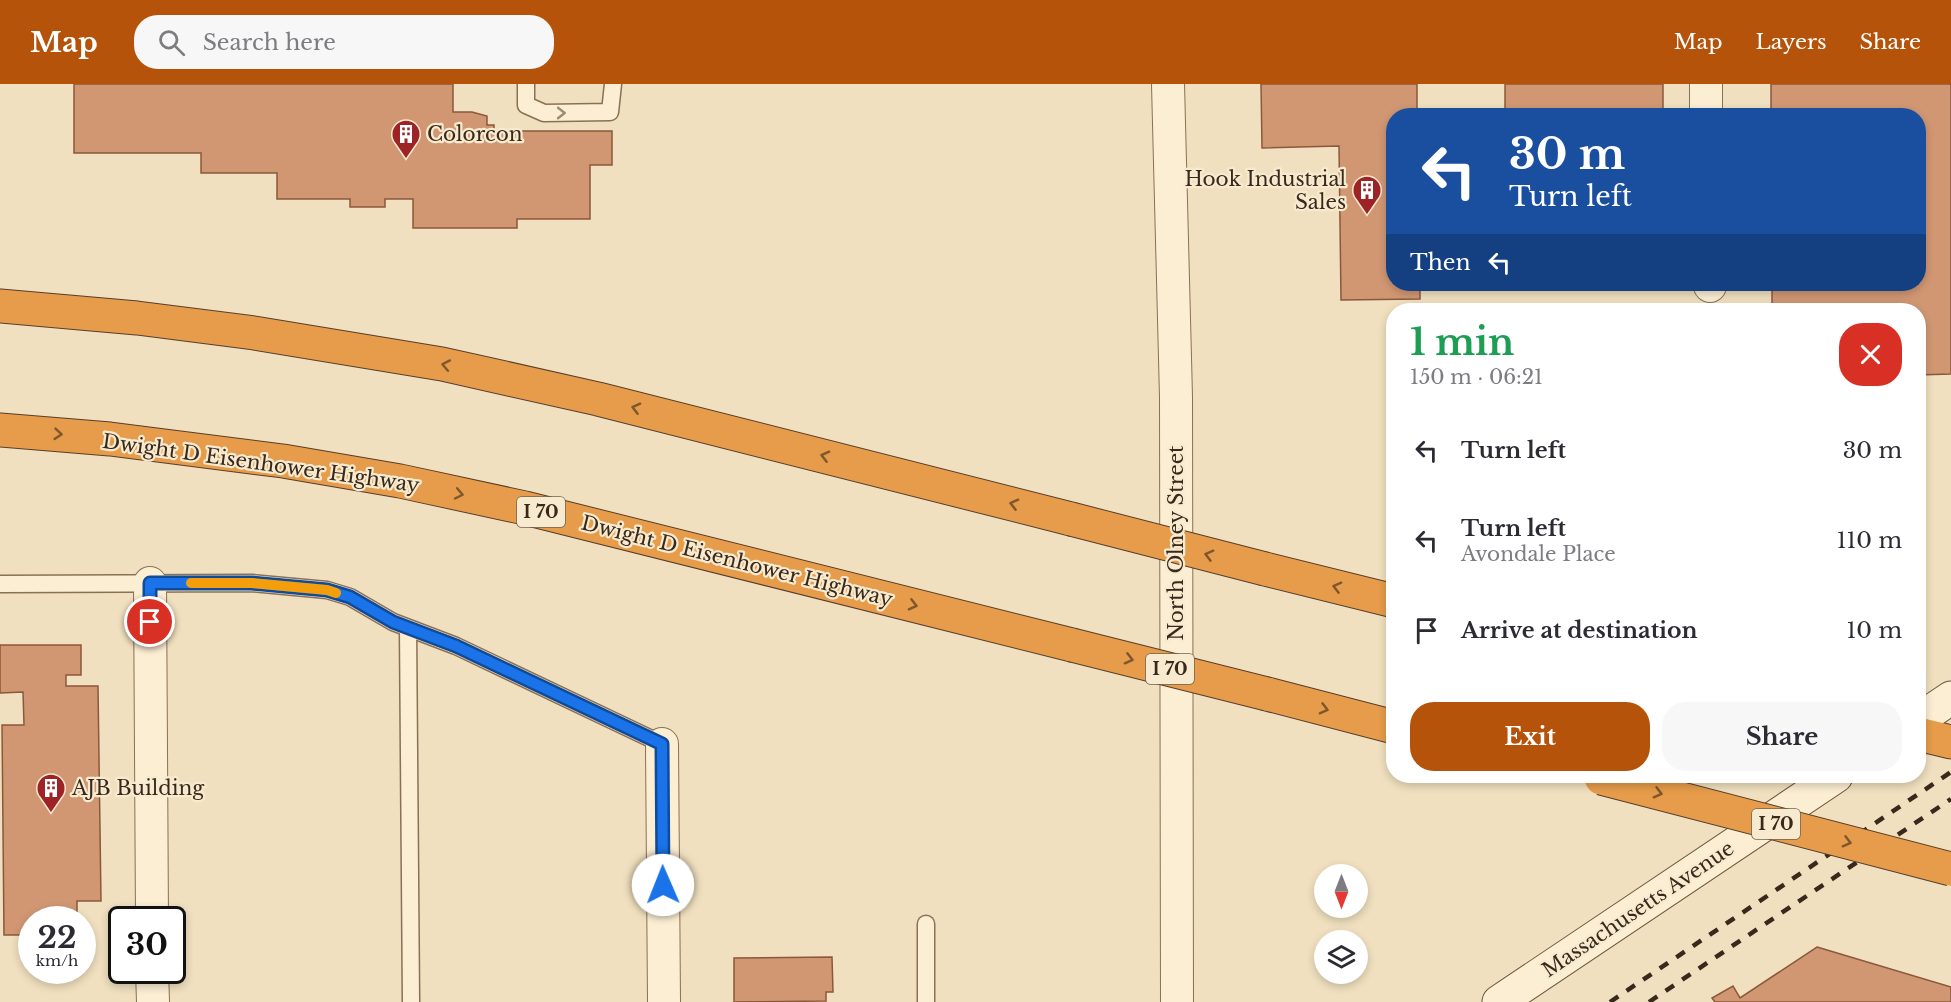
<!DOCTYPE html>
<html lang="en">
<head>
<meta charset="utf-8">
<style>
  body { margin:0; font-family:"Libre Baskerville",serif; background:#f7f7f7; color:#2b2b33; height:100vh; display:flex; flex-direction:column; font-size:22px; white-space:nowrap }
  * { box-sizing:border-box; margin:0 }
  p { font-size:20px; color:#7c7c81 }
  .icon { flex:none; width:33px; height:33px; fill:none; stroke:currentColor; stroke-width:2; stroke-linecap:round; stroke-linejoin:round }
  .map { position:relative; flex:1; overflow:hidden }
  .drawer { position:absolute; left:1386px; top:219px; width:540px; height:480px; display:flex; flex-direction:column; background:#fff; border-radius:24px; box-shadow:0 3px 9px #0003 }
  .drawer>* { flex:none }
  .hud { position:absolute; left:1386px; top:24px; width:540px; height:183px; border-radius:24px; box-shadow:0 3px 9px #0003; background:#1a4fa0; color:#fff; overflow:hidden }
  .needle { width:39px; rotate:180deg }
  .tools { position:absolute; left:1314px; top:780px; display:grid; gap:12px }
  .tools a { display:grid; place-items:center; width:54px; height:54px; border-radius:50%; background:#fff; box-shadow:0 3px 9px #0003; font-size:30px }
  .speed { position:absolute; left:18px; top:822px; display:flex; gap:12px; font-size:30px; font-weight:700; text-align:center }
  .speed>* { display:grid; place-content:center; width:78px; height:78px; border-radius:50%; background:#fff; box-shadow:0 3px 9px #0003; line-height:1 }
  .speed small { font-size:15px; font-weight:400 }
  .speed .limit { border:3px solid #111; border-radius:9px; background:#fff; color:#111 }
  .pin { position:absolute; display:grid; place-items:center; width:51px; height:51px; color:#fff; margin:-26px; border:3px solid #fff; border-radius:50%; box-shadow:0 2px 6px #0007 }
  .me { position:absolute; width:66px; margin:-33px; rotate:359deg; stroke-linejoin:round; filter:drop-shadow(0 0 4px #0008) }
  .turn { display:flex; align-items:center; gap:21px; height:126px; padding:0 24px; font-size:27px }
  .turn .icon { width:78px; height:78px; stroke-width:2.5 }
  .turn b { display:block; font-size:42px; line-height:51px }
  .then { display:flex; align-items:center; height:57px; padding:0 24px; background:#0003; gap:12px; font-size:22px }
  .round { display:grid; place-items:center; flex:none; width:63px; height:63px; border-radius:24px; background:#f7f7f7 }
  .headline { display:flex; align-items:center; justify-content:space-between; height:102px; padding:0 24px }
  h1 { font-size:36px; font-weight:700; line-height:45px; color:#1e9e55 }
  .cta { display:flex; gap:12px; margin-top:auto; padding:12px 24px }
  .cta a { flex:1; height:69px; border-radius:24px; background:#b45309; color:#fff; font-size:24px; font-weight:700; line-height:69px; text-align:center }
  .cta a+a { background:#f7f7f7; color:#2b2b33 }
  ul { padding:0; list-style:none }
  li { display:flex; align-items:center; gap:18px; height:90px; padding:0 24px }
  li div { flex:1 }
  li b { display:block; font-size:22px }
  li em { font-style:normal }
  header { display:flex; align-items:center; gap:36px; box-sizing:border-box; height:84px; padding:0 30px; background:#b45309; color:#fff }
  header strong { font-size:28px }
  nav { display:flex; gap:33px; margin-inline-start:auto; font-size:21px }
  .search { width:420px; height:54px; background:#f7f7f7; display:flex; align-items:center; gap:15px; box-sizing:border-box; padding:0 21px; border-radius:24px; color:#7c7c81; font-size:22px }
  .map>svg:first-child { display:block }
</style>
</head>
<body>
<header>
<strong>Map</strong>
<div class="search"><svg class="icon" aria-label="search" viewBox="0 0 24 24"><circle cx="10" cy="10" r="6"/><path d="M15 15l6 6"/></svg>Search here</div>
<nav><a>Map</a><a>Layers</a><a>Share</a></nav>
</header>
<div class="map">
<svg width="1951" height="918" viewBox="0 0 1951 918">
  <rect width="100%" height="100%" fill="#f0e0bf"/>
  <g fill="#d19773" stroke="#8b583b" stroke-width="1.5">
    <path d="M74 0H453V28H472L487 32V41H494V47H612V81H590V135H517V144H413V115H385V123H350V115H277V89H201V69H74Z"/>
    <path d="M1261 0H1417V32H1394V200H1420V215L1341 216 1339 62 1262 64Z"/>
    <rect x="1505" y="0" width="158" height="32"/>
    <path d="M1771 0H1951V290L1918 291V226H1772V200H1918V32H1771Z"/>
    <path d="M0 561H81V591H66V602H98L101 817H77V836H32V851H4L2 641H24L23 608 0 609Z"/>
    <path d="M1817 863 1951 903V918H1715L1712 914 1733 902 1740 914Z"/>
    <path d="M832 873 833 908H826V917L734 918V874Z"/>
  </g>
  <g fill="none" stroke-linecap="round" stroke-linejoin="round">
    <g stroke="#8a7056" stroke-width="19">
      <g id="lane">
        <path d="M526 0V21L544 29 610 28 613 0"/>
        <path d="M0 500 252 499 327 506 350 513 393 538 456 562 662 660"/>
        <path d="M408 544 411 918"/>
        <path d="M926 918V840"/>
      </g>
    </g>
    <g stroke="#8a7056" stroke-width="34">
      <g id="street">
        <path d="M1168 0 1176 313 1177 918"/>
        <path d="M1706 0V32"/>
        <path d="M1710 200V202"/>
        <path d="M150 499 152 836"/>
        <path d="M662 660 664 918"/>
        <path d="M152 886 153 918"/>
      </g>
    </g>
    <g stroke="#6c513a" stroke-width="35">
      <g id="secondary">
        <path d="M1918 636 1951 614"/>
        <path d="M1499 918 1836 692"/>
      </g>
    </g>
    <g stroke="#573e2b" stroke-width="35">
      <g id="highway">
        <path d="M0 222 137 234 254 249 442 280 598 315 1071 435"/>
        <path d="M0 346 110 355 283 377 400 397 525 424 1072 561"/>
        <path d="M1265 485 1394 517"/>
        <path d="M1267 610 1394 643"/>
        <path d="M1918 650 1951 658"/>
      </g>
    </g>
    <use href="#lane" stroke="#fbeed3" stroke-width="16"/>
    <use href="#street" stroke="#fbeed3" stroke-width="32"/>
    <use href="#secondary" stroke="#fbeed3" stroke-width="33"/>
    <use href="#highway" stroke="#e69c4a" stroke-width="33"/>
    <g stroke="#39291c" stroke-width="4.5" stroke-dasharray="10 10" stroke-linecap="butt">
      <path d="M1610 918 1951 688"/>
      <path d="M1649 918 1951 715"/>
    </g>
    <g stroke="#573e2b" stroke-width="35" stroke-linecap="butt">
      <g id="highway-bridge">
        <path d="M1071 435 1265 485"/>
        <path d="M1072 561 1267 610"/>
        <path d="M1601 694 1951 785"/>
      </g>
    </g>
    <use href="#highway-bridge" stroke="#e69c4a" stroke-width="33"/>
  </g>
  <defs><path id="oneway-chevron" d="M-2-3.5L2.5 0L-2 3.5" fill="none" stroke-width="1.6" stroke-linecap="round" stroke-linejoin="round" transform="scale(1.5)"/></defs>
  <use stroke="#9a8c78" href="#oneway-chevron" transform="translate(561 29)"/>
  <g stroke="#7e572e">
    <use href="#oneway-chevron" transform="translate(446 281) rotate(-169)"/>
    <use href="#oneway-chevron" transform="translate(636 324) rotate(-166)"/>
    <use href="#oneway-chevron" transform="translate(58 350) rotate(5)"/>
    <use href="#oneway-chevron" transform="translate(825 372) rotate(-166)"/>
    <use href="#oneway-chevron" transform="translate(459 410) rotate(12)"/>
    <use href="#oneway-chevron" transform="translate(1014 420) rotate(-166)"/>
    <use href="#oneway-chevron" transform="translate(1209 471) rotate(-165)"/>
    <use href="#oneway-chevron" transform="translate(1337 503) rotate(-166)"/>
    <use href="#oneway-chevron" transform="translate(913 521) rotate(14)"/>
    <use href="#oneway-chevron" transform="translate(1129 575) rotate(14)"/>
    <use href="#oneway-chevron" transform="translate(1324 625) rotate(15)"/>
    <use href="#oneway-chevron" transform="translate(1658 709) rotate(15)"/>
    <use href="#oneway-chevron" transform="translate(1847 758) rotate(15)"/>
  </g>
  <g fill="none" stroke-linecap="round" stroke-linejoin="round">
    <g stroke="#114b97" stroke-width="15">
      <path id="route" d="M150 538V499H252L327 506 350 513 393 538 456 562 662 660 663 801"/>
    </g>
    <use href="#route" stroke="#1a73e8" stroke-width="10"/>
    <path stroke="#f59e0b" stroke-width="10" d="M191 499H252L327 506 336 509"/>
  </g>
  <defs>
    <g id="building-pin" transform="scale(1.5)"><path d="M0 17L-7.5 6A9.5 9.5 0 1 1 7.5 6Z" fill="#9d2327" stroke="#f7eacf"/><path d="M-4-6H4V6H1V3H-1V6H-4ZM-2.5-4.3h1.7v1.8h-1.7ZM.8-4.3h1.7v1.8H.8ZM-2.5-1h1.7V.8h-1.7ZM.8-1h1.7V.8H.8Z" fill="#fff"/></g>
  </defs>
  <g fill-rule="evenodd">
    <use href="#building-pin" x="406" y="50"/>
    <use href="#building-pin" x="1367" y="106"/>
    <use href="#building-pin" x="51" y="704"/>
  </g>
  <g text-anchor="middle" stroke-width="4.5" stroke-linejoin="round" paint-order="stroke">
    <g fill="#f7eacf" stroke="#726352" stroke-width="1.5">
      <rect x="517" y="413" width="48" height="30" rx="4.5"/>
      <rect x="1146" y="570" width="48" height="30" rx="4.5"/>
      <rect x="1752" y="725" width="48" height="30" rx="4.5"/>
    </g>
    <g font-size="18" font-weight="bold" fill="#39291c">
      <text x="541" y="434">I 70</text>
      <text x="1170" y="591">I 70</text>
      <text x="1776" y="746">I 70</text>
    </g>
    <g font-size="20" fill="#39291c" stroke="#f7eacf" text-anchor="start">
      <text x="427" y="57">Colorcon</text>
      <text x="1346" y="102" text-anchor="end">Hook Industrial<tspan x="1346" dy="23">Sales</tspan></text>
      <text x="72" y="711">AJB Building</text>
    </g>
    <g font-size="20" fill="#39291c" stroke="#f7eacf">
      <text transform="translate(261 379) rotate(8)" y="7">Dwight D Eisenhower Highway</text>
      <text transform="translate(1176 459) rotate(-90)" y="7">North Olney Street</text>
      <text transform="translate(737 477) rotate(14)" y="7">Dwight D Eisenhower Highway</text>
      <text transform="translate(1638 825) rotate(-34)" y="7">Massachusetts Avenue</text>
    </g>
  </g>
</svg>
<div class="tools">
<a><svg class="needle" viewBox="-14 -14 28 28"><path d="M0-13l5 13h-10z" fill="#e53935"/><path d="M0 13l5-13h-10z" fill="#7c7c81"/></svg></a>
<a><svg class="icon" aria-label="layers" viewBox="0 0 24 24"><path d="M12 4l9 5-9 5-9-5zM3 14l9 5 9-5"/></svg></a>
</div>
<div class="speed"><div>22<small>km/h</small></div><div class="limit">30</div></div>
<div class="pin" style="left:150px;top:538px;background:#d93025"><svg class="icon" aria-label="arrive" viewBox="0 0 24 24"><path d="M6 21V4h12l-3 4 3 4H6"/></svg></div>
<svg class="me" style="left:663px;top:801px" viewBox="-20 -20 40 40"><circle r="19" fill="#fff"/><path d="M0-13L10 11 0 6-10 11z" fill="#1a73e8"/></svg>
<div class="hud">
<div class="turn"><svg class="icon" aria-label="left" viewBox="0 0 24 24"><path d="M17 20v-9H6M10 6l-5 5 5 5"/></svg><div><b>30 m</b>Turn left</div></div>
<div class="then">Then<svg class="icon" aria-label="left" viewBox="0 0 24 24"><path d="M17 20v-9H6M10 6l-5 5 5 5"/></svg></div>
</div>
<section class="drawer">
<div class="headline"><div><h1>1 min</h1><p>150 m · 06:21</p></div><a class="round" style="background:#d93025;color:#fff"><svg class="icon" aria-label="close" viewBox="0 0 24 24"><path d="M6 6l12 12M18 6L6 18"/></svg></a></div>
<ul>
<li><svg class="icon" aria-label="left" viewBox="0 0 24 24"><path d="M17 20v-9H6M10 6l-5 5 5 5"/></svg><div><b>Turn left</b></div><em>30 m</em></li>
<li><svg class="icon" aria-label="left" viewBox="0 0 24 24"><path d="M17 20v-9H6M10 6l-5 5 5 5"/></svg><div><b>Turn left</b><p>Avondale Place</p></div><em>110 m</em></li>
<li><svg class="icon" aria-label="arrive" viewBox="0 0 24 24"><path d="M6 21V4h12l-3 4 3 4H6"/></svg><div><b>Arrive at destination</b></div><em>10 m</em></li>
</ul>
<div class="cta"><a>Exit</a><a>Share</a></div>
</section>
</div>
</body>
</html>
